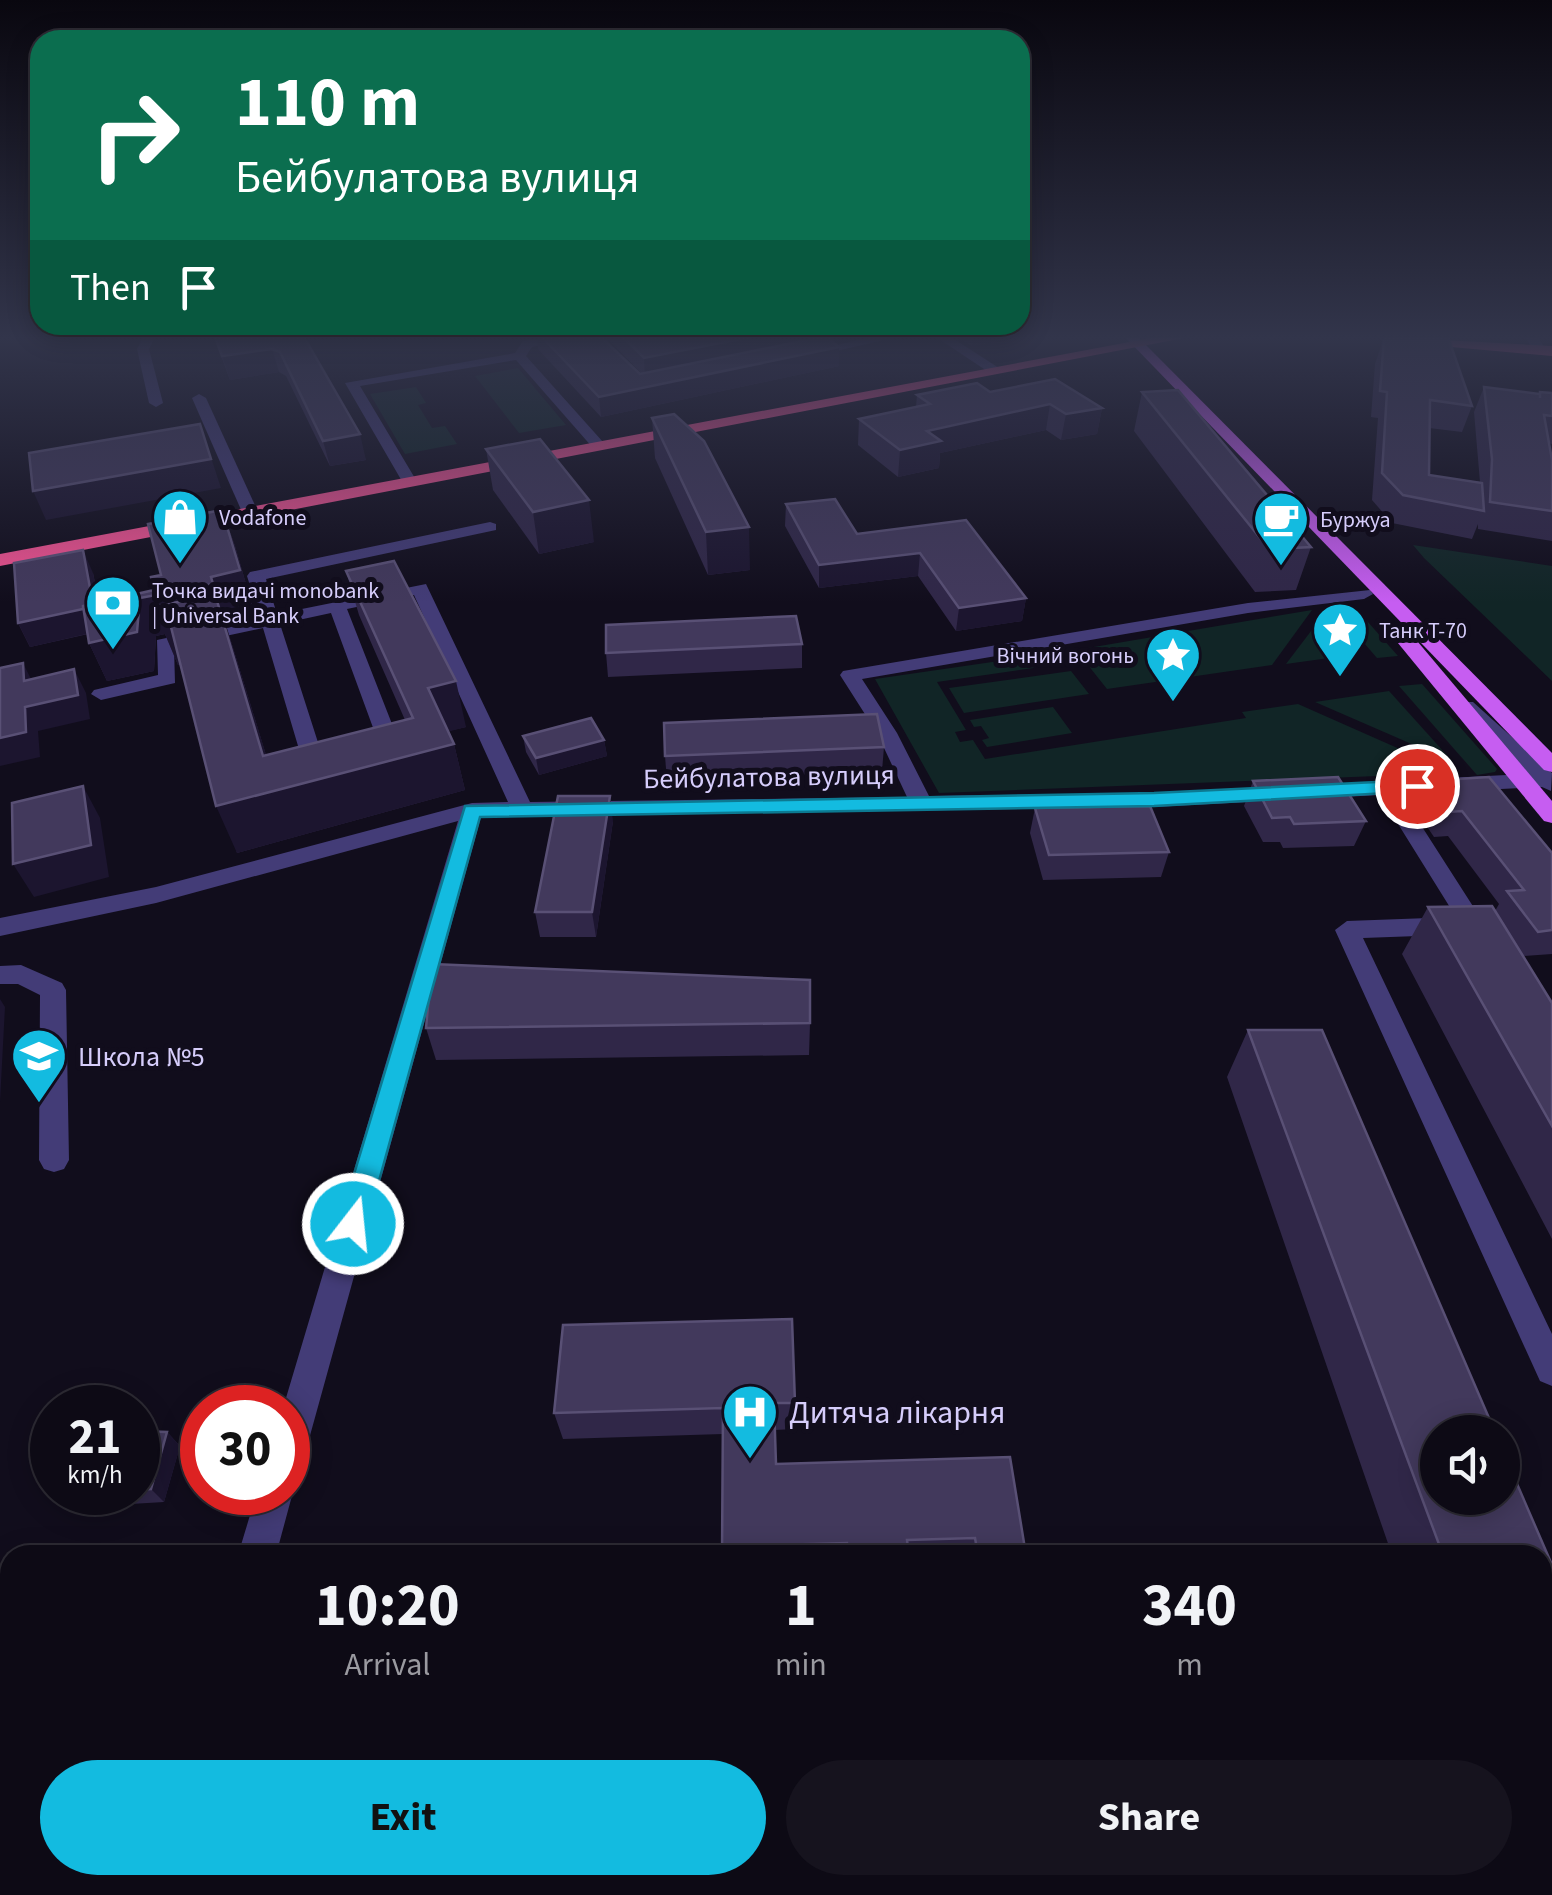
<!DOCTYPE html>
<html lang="en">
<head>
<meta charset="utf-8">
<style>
  body { margin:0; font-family:"Source Sans 3",sans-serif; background:#16131e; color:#f1f3f6; height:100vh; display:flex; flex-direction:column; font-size:38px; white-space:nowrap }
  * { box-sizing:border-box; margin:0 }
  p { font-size:32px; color:#9a9aa0 }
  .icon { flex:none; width:55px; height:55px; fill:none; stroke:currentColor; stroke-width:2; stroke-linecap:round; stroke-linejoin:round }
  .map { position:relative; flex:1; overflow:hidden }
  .drawer { position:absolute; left:0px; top:1545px; width:1552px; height:350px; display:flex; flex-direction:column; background:#0d0a15; border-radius:30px 30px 0 0; box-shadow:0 5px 25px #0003,0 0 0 2px #2d2b34 }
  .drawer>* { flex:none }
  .guide { position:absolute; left:30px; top:30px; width:1000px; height:305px; border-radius:30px; box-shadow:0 5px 25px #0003,0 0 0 2px #2d2b34; background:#0b6e4f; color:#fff; overflow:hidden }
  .tools { position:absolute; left:1420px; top:1415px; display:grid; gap:20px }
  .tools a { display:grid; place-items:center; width:100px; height:100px; border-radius:50%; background:#0d0a15; box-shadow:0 5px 25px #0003,0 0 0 2px #2d2b34; font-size:50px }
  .speed { position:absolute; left:30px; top:1385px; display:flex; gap:20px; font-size:50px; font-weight:700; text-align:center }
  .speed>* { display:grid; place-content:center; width:130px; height:130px; border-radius:50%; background:#0d0a15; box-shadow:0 5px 25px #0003,0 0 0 2px #2d2b34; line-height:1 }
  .speed small { font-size:25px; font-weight:400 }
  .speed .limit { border:15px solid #d22; background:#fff; color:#111 }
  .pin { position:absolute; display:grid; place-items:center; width:85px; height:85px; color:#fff; margin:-42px; border:5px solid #fff; border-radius:50%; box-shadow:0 2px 10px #0007 }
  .me { position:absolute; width:110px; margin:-55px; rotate:16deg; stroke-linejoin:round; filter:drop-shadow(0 0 8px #0008) }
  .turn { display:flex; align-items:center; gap:35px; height:210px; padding:0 40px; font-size:45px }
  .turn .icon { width:130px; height:130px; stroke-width:2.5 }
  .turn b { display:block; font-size:70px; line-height:85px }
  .then { display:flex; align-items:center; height:95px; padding:0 40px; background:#0003; gap:20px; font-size:38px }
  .eta { display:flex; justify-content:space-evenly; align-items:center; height:170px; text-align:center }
  .eta b { font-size:60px; font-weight:700; line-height:70px }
  .action { display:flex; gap:20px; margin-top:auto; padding:20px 40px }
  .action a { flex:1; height:115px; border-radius:60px; background:#13bbe0; color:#111; font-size:40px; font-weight:700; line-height:115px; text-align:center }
  .action a+a { background:#16131e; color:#f1f3f6 }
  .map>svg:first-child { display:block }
</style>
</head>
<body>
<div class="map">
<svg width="1552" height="1895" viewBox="0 0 1552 1895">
  <rect width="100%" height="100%" fill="#110d1c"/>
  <g fill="#112526">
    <path d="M518 368 566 425 519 433 475 376Z"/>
    <path d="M416 387 426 403 418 405 432 428 445 426 457 444 405 454 370 394Z"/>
    <path d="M1413 545 1552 566V681L1424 558Z"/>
    <path d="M1333 607 1359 612 1398 656 1377 658Z"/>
    <path d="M1312 610 1272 665 1107 689 1076 650Z"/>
    <path d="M1324 614 1358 654 1286 664Z"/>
    <path d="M1060 652 1068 663 937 682 966 730 955 732 960 742 973 740 985 759 1246 718 1242 712 1298 704 1454 773 939 793 875 679Z"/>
    <path d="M1071 671 1089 694 964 713 949 688Z"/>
    <path d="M1422 684 1497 769 1495 772 1477 775 1399 686Z"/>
    <path d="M1389 691 1453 762 1315 702Z"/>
    <path d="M1053 707 1072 733 987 747 982 740 989 738 981 726 974 727 970 720Z"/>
  </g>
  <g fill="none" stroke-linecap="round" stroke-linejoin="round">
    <g fill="#433c77" fill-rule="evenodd">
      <path d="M143 337H155L149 349 163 403 156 407 149 403 137 349Z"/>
      <path d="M546 337H578L532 347 526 356 603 442V448H593L516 360 360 386 416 480 403 483 345 383 515 353 523 341Z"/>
      <path d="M870 337H897L810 357 804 353Z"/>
      <path d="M936 337H951L1002 370 990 373Z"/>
      <path d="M1525 337H1538L1546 350 1535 353Z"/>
      <path d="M199 394 206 398 258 512 256 515 242 512 192 398Z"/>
      <path d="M490 522 496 524V530L266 579 277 614 426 584 530 802 907 797 877 733 840 675 843 671 1248 603 1370 590 1373 594 1364 599 1248 613 862 679 897 733 929 796 1154 793 1528 774 1459 710V702H1473L1552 773 1551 791 1542 787 1401 794 1485 925 1473 934 1363 938 1552 1334V1386L1540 1381 1335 930 1347 921 1456 917 1380 795 1154 807 481 817 306 1450 300 1462 288 1467V1408H283L458 821 156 903 0 936V918L156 887 472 803 508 802 414 595 347 609 401 747 398 751 380 756 370 750 379 744 331 613 280 624 323 758H335V768L315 773 304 766 263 628 174 647 175 683 101 700 91 694 94 690 158 675 157 640 260 618 247 576 250 572Z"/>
      <path d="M21 965 62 983 66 990 69 1160 64 1169 54 1172 44 1169 39 1160 40 995 18 984H0V966Z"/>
      <path d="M288 1479 293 1492 276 1555H238L257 1492H288Z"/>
      <rect x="1542" y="1743" width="10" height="42"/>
      <rect x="0" y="1804" width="10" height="42"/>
      <path d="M141 1885H185L182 1895H138Z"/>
    </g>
    <g fill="#c65df1" fill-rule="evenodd">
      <path d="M1125 337H1138L1552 753V772L1544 770Z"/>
      <path d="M1400 627 1407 629 1552 801V823L1544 821 1393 637 1391 633Z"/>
    </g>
    <g fill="#f05291" fill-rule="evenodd">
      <path d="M1156 337H1189L0 566V554Z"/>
      <path d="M1389 337 1552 346V356L1396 342Z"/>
    </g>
  </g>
  <g fill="#302748">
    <path d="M214 337H304L366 460 330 466 286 376 279 372 230 380Z"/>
    <path d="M537 337H601L640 374H642L606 337H812V339L839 366 601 417 538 349Z"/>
    <path d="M958 337H1017L972 346Z"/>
    <path d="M1384 337H1448L1472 406 1462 432 1429 428V475L1480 482 1474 412 1484 387 1539 394 1540 392 1552 393V444L1549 443 1552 460V541L1478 529V524L1472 539 1392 523 1372 500 1378 418 1371 417 1375 364Z"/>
    <path d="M990 392 1102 408 1097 434 1061 440 1046 430 940 453 939 468 898 477 858 445 859 419 916 407 917 395Z"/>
    <path d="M1142 392 1311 547 1296 590 1255 592 1134 431Z"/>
    <path d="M652 418 750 570 708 575 655 458Z"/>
    <path d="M486 449 594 542 539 554 493 490Z"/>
    <path d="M786 504 857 534 966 520 1026 598 1022 621 956 631 918 576 819 588 785 526Z"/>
    <path d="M222 510 235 546 253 608 224 614 225 622 266 755 405 720 359 615 346 571 466 727 448 731 454 744 465 790 237 853 181 665H178L165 634 156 636 154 671 107 681 89 643 88 634 30 647 18 623 93 573 99 602 154 590 161 575Z"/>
    <path d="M802 644V668L608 677 606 653Z"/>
    <path d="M523 736 604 740 607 756 539 775 526 752Z"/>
    <path d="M884 747 882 771 667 781 665 756Z"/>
    <path d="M1253 781 1366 821 1354 846 1283 848 1280 842H1263L1244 806Z"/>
    <path d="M1425 781 1552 853V954L1523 956 1552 1003V1239L1402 954 1428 907 1495 911 1499 904 1448 836 1434 837 1413 806Z"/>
    <path d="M1035 808 1169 852 1161 877 1043 880 1030 833Z"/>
    <path d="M613 821 596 937H540L535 912Z"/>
    <path d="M810 1023 809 1055 436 1060 426 1028Z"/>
    <path d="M1248 1030 1552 1565V1622L1542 1627V1555H1392L1227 1077Z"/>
    <path d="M795 1403V1429L775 1430 776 1464 1026 1555H722L723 1434 563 1439 554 1413Z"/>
    <path d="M138 1431 167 1432 180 1446 164 1502 81 1507 66 1495 67 1492H138Z"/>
  </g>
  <g fill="#1c152f">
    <path d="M751 337H812V345L645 377 644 358Z"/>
    <path d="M973 337H1017L972 346Z"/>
    <path d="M839 347V366L601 417 599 397Z"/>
    <path d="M272 349 279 372 230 380 222 356Z"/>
    <path d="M1050 404 1046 430 940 453 939 468 898 477 900 450 927 431Z"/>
    <path d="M1102 408 1097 434 1061 440 1066 414Z"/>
    <path d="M200 424 221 488 46 520 33 491Z"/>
    <path d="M360 434 366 460 330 466 323 441Z"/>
    <path d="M589 500 594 542 539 554 533 512Z"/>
    <path d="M222 510 235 546 253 608 224 614 225 622 277 790 454 744 465 790 237 853 216 806 187 663 178 665 165 634 156 636 154 671 107 681 89 643 140 598 211 577Z"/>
    <path d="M749 527 750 570 708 575 706 532Z"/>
    <path d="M83 550 93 573 104 630 30 647 18 623Z"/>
    <path d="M920 553 918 576 819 588V565Z"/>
    <path d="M1026 598 1022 621 956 631 959 608Z"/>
    <path d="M23 663 35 687 74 669 86 693 90 719 38 731 40 757 0 766V738L25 707Z"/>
    <path d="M456 681 466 727 439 734 428 688Z"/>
    <path d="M604 740 607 756 539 775 536 758Z"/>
    <path d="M83 786 100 818 109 877 34 897 13 864Z"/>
    <path d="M610 796 613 821 596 937 592 912Z"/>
    <path d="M0 999 5 1007 0 1102Z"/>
    <path d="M167 1432 180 1446 164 1502 151 1489Z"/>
    <path d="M387 1885 392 1887 391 1895H385Z"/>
  </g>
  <g fill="#42395c" stroke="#595075" stroke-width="2.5">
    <path d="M215 337H304L360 434 323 441 280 352 272 349 222 356Z"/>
    <path d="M542 337H601L640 374 822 337H827L839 347 599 397Z"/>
    <path d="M623 337H751L644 358Z"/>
    <path d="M1390 337H1448L1472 406 1430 400 1429 475 1482 483 1484 511 1403 495 1382 473 1387 392 1380 391 1384 339 1390 340Z"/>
    <path d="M1055 379 1102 408 1066 414 1050 404 927 431 941 441 900 450 859 419 930 404 917 395 977 383 990 392Z"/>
    <path d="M1484 387 1540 394V398V392L1552 393V416L1544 415 1552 460V511L1490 502 1492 459Z"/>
    <path d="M1178 390 1311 547 1269 549 1142 392Z"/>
    <path d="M674 414 704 441 749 527 706 532 652 418Z"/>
    <path d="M200 424 211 459 33 491 29 453Z"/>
    <path d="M540 439 589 500 533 512 486 449Z"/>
    <path d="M835 499 857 534 966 520 1026 598 959 608 920 553 819 565 786 504Z"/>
    <path d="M222 510 240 570 211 577 213 584 140 598 137 632 89 643 83 606 154 590 151 577 161 575 148 524Z"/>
    <path d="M83 550 93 604 83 606V609L18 623 14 563Z"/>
    <path d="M394 561 456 681 428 688 454 744 216 806 169 619 160 620 159 606 215 594 263 756 413 718 346 571Z"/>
    <path d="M796 616 802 644 606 653V625Z"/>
    <path d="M23 663 24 681 74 669 78 695 25 707 26 732 0 738V668Z"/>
    <path d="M877 714 884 747 665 756 664 723Z"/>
    <path d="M591 718 604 740 536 758 523 736Z"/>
    <path d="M1338 777 1366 821 1294 824 1290 817 1272 818 1253 781Z"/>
    <path d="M1489 777 1552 853V930L1538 932 1507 891 1524 890 1462 811 1447 812 1425 781Z"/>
    <path d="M83 786 91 845 13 864 12 803Z"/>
    <path d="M558 796H610L592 912H535Z"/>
    <path d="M1150 806 1169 852 1049 855 1035 808Z"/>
    <path d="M1492 906 1552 1003V1126L1428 907Z"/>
    <path d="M432 964 810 980V1023L426 1028Z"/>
    <path d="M1248 1030H1322L1495 1432H1438V1498H1502V1449L1552 1565V1610H1542V1555H1443Z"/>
    <path d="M792 1319 795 1403H774L776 1464 1010 1457 1026 1555H978L975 1538 907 1540 909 1555H848L847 1543 775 1545V1555H722L723 1408 554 1413 563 1325Z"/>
    <path d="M138 1431 167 1432 151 1489 138 1490Z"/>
    <path d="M67 1492H101L66 1495Z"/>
    <path d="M373 1885H387L385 1895H276L277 1893Z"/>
  </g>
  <linearGradient id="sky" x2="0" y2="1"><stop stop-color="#09070f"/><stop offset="0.56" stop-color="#32354b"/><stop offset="1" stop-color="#32354b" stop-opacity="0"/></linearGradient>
  <rect width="1552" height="603" fill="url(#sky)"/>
  <path fill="#13bbe0" stroke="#0c7a92" stroke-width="2.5" d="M1417 780 1427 786 1424 791 1154 806 480 817 367 1224 363 1233 353 1237 343 1233 339 1224 465 806 1154 793Z"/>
  <defs>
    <g id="shop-pin" transform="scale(2.875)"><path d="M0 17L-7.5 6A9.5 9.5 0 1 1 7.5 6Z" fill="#13bbe0" stroke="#110d1c"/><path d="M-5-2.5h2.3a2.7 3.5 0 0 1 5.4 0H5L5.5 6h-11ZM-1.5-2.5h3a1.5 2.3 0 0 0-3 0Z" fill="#fff"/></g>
    <g id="cafe-pin" transform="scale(2.875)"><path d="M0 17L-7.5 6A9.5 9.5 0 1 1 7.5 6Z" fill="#13bbe0" stroke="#110d1c"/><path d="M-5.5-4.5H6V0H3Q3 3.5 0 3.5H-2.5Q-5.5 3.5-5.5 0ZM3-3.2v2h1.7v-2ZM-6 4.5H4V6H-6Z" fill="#fff"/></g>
    <g id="bank-pin" transform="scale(2.875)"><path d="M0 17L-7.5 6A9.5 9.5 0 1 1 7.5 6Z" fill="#13bbe0" stroke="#110d1c"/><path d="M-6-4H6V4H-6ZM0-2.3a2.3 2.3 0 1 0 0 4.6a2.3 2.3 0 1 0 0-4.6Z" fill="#fff"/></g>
    <g id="sight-pin" transform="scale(2.875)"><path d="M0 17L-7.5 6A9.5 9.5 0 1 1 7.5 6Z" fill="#13bbe0" stroke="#110d1c"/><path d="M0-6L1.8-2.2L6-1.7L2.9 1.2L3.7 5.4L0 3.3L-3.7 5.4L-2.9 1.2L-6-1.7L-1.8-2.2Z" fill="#fff"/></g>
    <g id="school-pin" transform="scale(2.875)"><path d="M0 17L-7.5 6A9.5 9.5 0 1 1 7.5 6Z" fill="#13bbe0" stroke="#110d1c"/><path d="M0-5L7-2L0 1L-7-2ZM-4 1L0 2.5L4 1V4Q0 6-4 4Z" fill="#fff"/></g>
    <g id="hospital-pin" transform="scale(2.875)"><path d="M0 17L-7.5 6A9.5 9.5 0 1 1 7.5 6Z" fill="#13bbe0" stroke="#110d1c"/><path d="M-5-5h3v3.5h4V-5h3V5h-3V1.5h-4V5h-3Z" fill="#fff"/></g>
  </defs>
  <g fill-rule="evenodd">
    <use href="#shop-pin" x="180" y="517"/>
    <use href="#cafe-pin" x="1281" y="519"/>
    <use href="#bank-pin" x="113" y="603"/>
    <use href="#sight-pin" x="1340" y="630"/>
    <use href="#sight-pin" x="1173" y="655"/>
    <use href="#school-pin" x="39" y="1056"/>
    <use href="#hospital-pin" x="750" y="1412"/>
  </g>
  <g text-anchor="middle" stroke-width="10" stroke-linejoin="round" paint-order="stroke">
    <g font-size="22" fill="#d6cdfb" stroke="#110d1c" text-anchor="start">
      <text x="219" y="525">Vodafone</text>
      <text x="1320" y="527">Буржуа</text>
      <text x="152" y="598">Точка видачі monobank<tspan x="152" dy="25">| Universal Bank</tspan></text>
      <text x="1379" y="638">Танк Т-70</text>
      <text x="1134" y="663" text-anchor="end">Вічний вогонь</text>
    </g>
    <g font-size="28" fill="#d6cdfb" stroke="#110d1c">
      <text transform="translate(769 776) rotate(-1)" y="10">Бейбулатова вулиця</text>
    </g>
    <g font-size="28" fill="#d6cdfb" stroke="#110d1c" text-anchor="start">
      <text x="78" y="1066">Школа №5</text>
    </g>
    <g font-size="32" fill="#d6cdfb" stroke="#110d1c" text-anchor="start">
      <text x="789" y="1423">Дитяча лікарня</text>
    </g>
  </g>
</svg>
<div class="tools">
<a><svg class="icon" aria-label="sound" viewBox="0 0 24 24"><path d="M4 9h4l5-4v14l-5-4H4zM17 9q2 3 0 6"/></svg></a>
</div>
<div class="speed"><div>21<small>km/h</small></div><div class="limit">30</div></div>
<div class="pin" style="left:1417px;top:786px;background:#d93025"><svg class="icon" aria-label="arrive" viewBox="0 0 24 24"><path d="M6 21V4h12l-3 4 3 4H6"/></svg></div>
<svg class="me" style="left:353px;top:1224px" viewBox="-20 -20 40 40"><circle r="17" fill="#13bbe0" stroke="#fff" stroke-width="3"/><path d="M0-11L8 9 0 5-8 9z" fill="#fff"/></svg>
<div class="guide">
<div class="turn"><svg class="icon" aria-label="right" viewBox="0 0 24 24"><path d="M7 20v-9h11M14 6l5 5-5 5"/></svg><div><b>110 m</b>Бейбулатова вулиця</div></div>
<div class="then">Then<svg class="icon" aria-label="arrive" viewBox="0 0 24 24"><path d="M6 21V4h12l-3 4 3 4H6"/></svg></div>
</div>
<section class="drawer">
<div class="eta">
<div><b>10:20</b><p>Arrival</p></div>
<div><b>1</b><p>min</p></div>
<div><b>340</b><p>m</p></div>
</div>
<div class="action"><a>Exit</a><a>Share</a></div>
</section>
</div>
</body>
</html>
